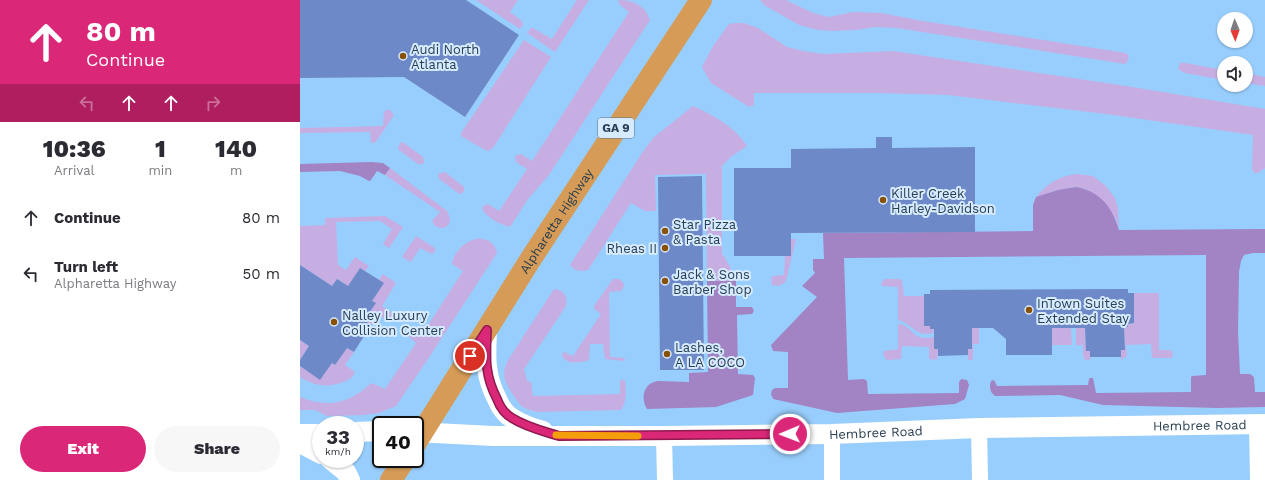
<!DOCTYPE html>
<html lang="en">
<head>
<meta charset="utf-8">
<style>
  body { margin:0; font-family:"Work Sans",sans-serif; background:#f7f7f7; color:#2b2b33; height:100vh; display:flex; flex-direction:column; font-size:15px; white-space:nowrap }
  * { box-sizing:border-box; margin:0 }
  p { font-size:13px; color:#7c7c81 }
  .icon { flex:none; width:22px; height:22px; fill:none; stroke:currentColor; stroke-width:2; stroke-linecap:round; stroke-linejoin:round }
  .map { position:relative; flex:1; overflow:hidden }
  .details { display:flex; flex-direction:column; background:#fff; width:300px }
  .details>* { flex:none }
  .guide { background:#db2777; color:#fff; overflow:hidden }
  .needle { width:26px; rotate:178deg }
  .controls { position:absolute; left:917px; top:12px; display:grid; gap:8px }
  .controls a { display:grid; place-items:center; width:36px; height:36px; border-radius:50%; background:#fff; box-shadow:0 1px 3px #0004; font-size:20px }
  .speed { position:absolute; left:12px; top:416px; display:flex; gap:8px; font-size:20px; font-weight:700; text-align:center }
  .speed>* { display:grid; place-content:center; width:52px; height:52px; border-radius:50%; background:#fff; box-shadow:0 1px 3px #0004; line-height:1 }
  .speed small { font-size:10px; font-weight:400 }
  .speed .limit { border:2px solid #111; border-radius:6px; background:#fff; color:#111 }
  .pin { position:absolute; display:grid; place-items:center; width:34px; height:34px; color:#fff; margin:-17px; border:2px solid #fff; border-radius:50%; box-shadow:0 1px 4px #0007 }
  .me { position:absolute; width:44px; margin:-22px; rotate:269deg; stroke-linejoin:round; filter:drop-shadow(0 0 3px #0008) }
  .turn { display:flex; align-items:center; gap:14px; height:84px; padding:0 20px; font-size:18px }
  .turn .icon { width:52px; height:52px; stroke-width:2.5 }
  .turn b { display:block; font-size:28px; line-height:34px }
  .lanes { display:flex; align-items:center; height:38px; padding:0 20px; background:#0003; justify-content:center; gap:20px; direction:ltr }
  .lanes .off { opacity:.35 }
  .eta { display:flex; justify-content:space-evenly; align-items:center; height:68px; text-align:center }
  .eta b { font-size:24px; font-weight:800; line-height:28px }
  .cta { display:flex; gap:8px; margin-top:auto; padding:8px 20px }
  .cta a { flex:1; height:46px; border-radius:24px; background:#db2777; color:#fff; font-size:16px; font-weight:800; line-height:46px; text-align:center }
  .cta a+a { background:#f7f7f7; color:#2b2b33 }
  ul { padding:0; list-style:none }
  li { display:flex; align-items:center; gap:12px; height:56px; padding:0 20px }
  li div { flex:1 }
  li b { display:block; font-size:15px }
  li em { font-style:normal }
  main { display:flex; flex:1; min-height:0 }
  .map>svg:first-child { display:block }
</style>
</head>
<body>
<main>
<section class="details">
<div class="guide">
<div class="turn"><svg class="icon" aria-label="ahead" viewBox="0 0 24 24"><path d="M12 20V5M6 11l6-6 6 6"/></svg><div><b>80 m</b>Continue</div></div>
<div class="lanes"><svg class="icon off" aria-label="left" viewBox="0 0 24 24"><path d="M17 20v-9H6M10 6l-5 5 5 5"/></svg><svg class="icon" aria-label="ahead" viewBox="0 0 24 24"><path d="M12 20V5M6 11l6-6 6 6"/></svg><svg class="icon" aria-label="ahead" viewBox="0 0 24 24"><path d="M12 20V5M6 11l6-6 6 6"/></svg><svg class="icon off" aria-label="right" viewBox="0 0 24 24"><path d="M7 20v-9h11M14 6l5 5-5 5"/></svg></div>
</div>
<div class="eta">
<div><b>10:36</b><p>Arrival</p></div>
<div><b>1</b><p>min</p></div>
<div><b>140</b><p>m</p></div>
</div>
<ul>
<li><svg class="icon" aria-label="ahead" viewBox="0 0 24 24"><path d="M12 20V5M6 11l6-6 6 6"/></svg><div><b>Continue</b></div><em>80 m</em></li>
<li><svg class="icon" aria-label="left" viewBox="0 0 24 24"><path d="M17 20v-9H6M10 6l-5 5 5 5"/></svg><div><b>Turn left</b><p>Alpharetta Highway</p></div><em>50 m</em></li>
</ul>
<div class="cta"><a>Exit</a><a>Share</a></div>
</section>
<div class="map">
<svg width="965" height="480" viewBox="0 0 965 480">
  <rect width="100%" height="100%" fill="#98cefd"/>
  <g fill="#c6aee2">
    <path d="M176 0H218L210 12 222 21 223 25 220 29Z"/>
    <path d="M277 0H289L255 52 227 33 231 28H233L252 39Z"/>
    <path d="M318 0C333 0 345 5 350 20L249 175 228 199 210 227C201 225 187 218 182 209L183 206 188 204 199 211 227 169 216 162 215 156 221 154 232 161 329 12 320 5Z"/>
    <path d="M460 0H486L513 13 529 17 553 12 581 13 623 21 826 53 828 55C829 59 828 61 825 64L597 28 575 27 557 30 533 31 518 30 499 25 464 5Z"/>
    <path d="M436 23H444L458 28 487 47 503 51 523 54 593 51 826 86 965 109V168L958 173H955L952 170 953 135 806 114 648 95 577 93H454V105L449 107 411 83 402 67 413 46 429 24Z"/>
    <path d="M224 40 251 57 193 148 188 151 185 150 161 136V133Z"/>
    <path d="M880 63H885L924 70V80L885 73 879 70V66Z"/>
    <path d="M946 73 965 77V86L946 83Z"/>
    <path d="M393 106C413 115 435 127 447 146L432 156 424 164 422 165V254L424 256 436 278V281H407L406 174 355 175 356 211H345L331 203 288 270C280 272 275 271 270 265L342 153 353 138Z"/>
    <path d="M86 110H90L94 115 75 143H71L70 132 0 133V128L83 126 84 112Z"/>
    <path d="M101 142 104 143 123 157 124 161 123 164H118L99 150 98 147Z"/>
    <path d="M90 168 147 211C154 223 147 232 135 226L132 221 140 212 85 175Z"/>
    <path d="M145 172 164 187V192L160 194 158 193 139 179 138 175 140 173Z"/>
    <path d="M777 174 793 176 806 186 815 198 818 208 819 230 816 219 788 190 776 187 758 190 736 197C748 183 759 176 777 174Z"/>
    <path d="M85 216 103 227 89 248 83 244 92 229 80 221 36 222 38 265 46 270 55 257 69 266 65 271 60 268 46 290V285L37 279 32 286 0 265V226L25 225V218Z"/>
    <path d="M116 236 132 246 135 248V251L132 254 120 248 111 262 102 257Z"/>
    <path d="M176 239C186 238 195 242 197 253L130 356 96 406 79 413 64 415 27 416 15 410H0V397C19 405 40 406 57 394 63 391 67 386 72 383L85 389 116 343 107 335 106 329C113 324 117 330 123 333L163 271 152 264C153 252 166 241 176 239Z"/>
    <path d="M491 239H496L486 281C482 285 478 287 472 285L471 278 473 276 484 275 485 256Z"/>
    <path d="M83 274 96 283 82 306 93 314 89 320H87L78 315 71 325 64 320 76 303 72 301 79 280Z"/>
    <path d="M313 279H319L323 282 324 286 321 291 309 292 310 357 324 358 325 359 324 361 305 359 303 344H290L289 360C280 363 267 365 262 356L263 353 264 352 273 356 301 314 295 310 294 306Z"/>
    <path d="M585 279H599L602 280 604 296H624V326H630L634 329 633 333C616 338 613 324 598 320V287L583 286 581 285 582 282Z"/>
    <path d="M254 289C264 290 268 297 266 306L224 369 227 381 231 382 233 396 320 394V382L322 379 325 381C326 391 327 402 321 410L238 412C233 411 228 410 223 407 217 403 204 382 204 375 204 368 207 362 210 357Z"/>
    <path d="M834 293H859V350H870L873 353 872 358H852L851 344 826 345 827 356 821 360V350H825L824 327H828V324L834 323Z"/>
    <path d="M598 324C614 325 610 342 634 337V348L638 349 637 360 629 359V347L602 346 601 359 587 360 585 358 583 353 584 351 598 349Z"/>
    <path d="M672 328H679V344H673V358L672 360H668V349Z"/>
    <path d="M748 328H771L772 345H752V338H748Z"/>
    <path d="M776 328H785L786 351H790V360H785L783 356V345H776Z"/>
    <path d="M0 340 9 346 0 360Z"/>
    <path d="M47 348 54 352 45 365 55 372C53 377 49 380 43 382 28 388 14 386 0 377V366L20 379 32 363Z"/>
  </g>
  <g fill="#a283c4">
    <path d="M72 162 83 163 90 168 85 175 77 171 71 180 69 181 60 176 40 171 0 172V164Z"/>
    <path d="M776 187C801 192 812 207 819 230L965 229V253H953L944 255 941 261 939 272 938 332 940 374H950L954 377 955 392H965V407L917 408 803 405 760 395 695 396C690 393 689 387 691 381L694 380 697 386 788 385 789 379 790 378H793L796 393 891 392V377L892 376 906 375V255L544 258 548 380 564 379 567 381 568 394 659 393V382L661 379 667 380 669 385 665 399 655 404 537 413 473 399 471 394 472 390 475 388H488V352L473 351 471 345 517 297 502 286 515 273 513 270V259H524L523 233 733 231V205L736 197 758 190Z"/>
    <path d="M407 281H436V307H452L454 311 452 314 437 315 438 374 453 375 455 378 453 395 416 407 347 409C340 397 344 382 359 381L389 382V373L408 372Z"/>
  </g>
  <g fill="#6e89c8">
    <path d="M0 0H166L219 35 165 117 104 77 0 78Z"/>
    <path d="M576 137H592V148L675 147V232L491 233V256H434V168H491V149L576 148Z"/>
    <path d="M402 176 404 370H360L358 177Z"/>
    <path d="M0 265 32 286 37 279 48 286 60 268 84 283 72 301 76 303 64 320 71 325 54 352 47 348 35 365 32 363 20 380 0 366V360L9 346 0 340Z"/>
    <path d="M828 289V293H834V323L828 324V327H824L825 350H821V357H790V351H786L785 328H752V355H706V339L693 328H672V349H668V355L638 356V349H634V329H630V326H624V294H630V290Z"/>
  </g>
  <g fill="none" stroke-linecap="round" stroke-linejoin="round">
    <g stroke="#fff" stroke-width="16">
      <path d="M957 424 958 480"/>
      <path d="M679 428 680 480"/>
      <path d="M532 434V480"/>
      <path d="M364 436 365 480"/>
    </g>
    <g stroke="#fff" stroke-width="20">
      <path d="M187 330C186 356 184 374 197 399 200 406 205 414 212 418 221 424 232 428 243 431"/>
      <path d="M55 432 81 431"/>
      <path id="s1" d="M115 432 193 436H364L532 434 679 428 965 424"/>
      <path d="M0 434H21"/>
      <path d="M0 443 21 454"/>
      <path d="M30 459 46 472 50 480"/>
    </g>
    <g stroke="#d69b56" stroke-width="22">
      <path id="s2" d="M115 444 232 257 401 0"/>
      <path d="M91 480 105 459"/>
    </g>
  </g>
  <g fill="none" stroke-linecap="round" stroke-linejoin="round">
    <g stroke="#8e194d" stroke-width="10">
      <path id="route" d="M170 356 187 330C186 357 184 374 197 399 200 407 205 414 212 418 226 427 243 431 259 436L490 434"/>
    </g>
    <use href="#route" stroke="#db2777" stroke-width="7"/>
    <path stroke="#f59e0b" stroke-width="7" d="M256 435 338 436"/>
  </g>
  <g fill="#895102" stroke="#d6ebff" stroke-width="1.5">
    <circle cx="103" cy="56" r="4"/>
    <circle cx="583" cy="200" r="4"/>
    <circle cx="365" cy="231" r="4"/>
    <circle cx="365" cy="248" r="4"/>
    <circle cx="365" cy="281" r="4"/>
    <circle cx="729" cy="310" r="4"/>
    <circle cx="34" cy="322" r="4"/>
    <circle cx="367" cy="354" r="4"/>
  </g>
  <g text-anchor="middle" stroke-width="4" stroke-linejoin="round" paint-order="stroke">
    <rect fill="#d6ebff" stroke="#5c7285" stroke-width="1" x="298" y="118" width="36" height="20" rx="3"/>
    <g font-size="12" font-weight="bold" fill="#283e51">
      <text x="316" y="132">GA 9</text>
    </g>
    <g font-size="13" fill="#283e51" stroke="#d6ebff" text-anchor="start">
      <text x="111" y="54">Audi North<tspan x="111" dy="15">Atlanta</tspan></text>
      <text x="591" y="198">Killer Creek<tspan x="591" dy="15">Harley-Davidson</tspan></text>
      <text x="373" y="229">Star Pizza<tspan x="373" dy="15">&amp; Pasta</tspan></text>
      <text x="357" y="253" text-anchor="end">Rheas II</text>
      <text x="373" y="279">Jack &amp; Sons<tspan x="373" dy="15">Barber Shop</tspan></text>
      <text x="737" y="308">InTown Suites<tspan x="737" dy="15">Extended Stay</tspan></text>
      <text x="42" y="320">Nalley Luxury<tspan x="42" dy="15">Collision Center</tspan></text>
      <text x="375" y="352">Lashes,<tspan x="375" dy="15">A LA COCO</tspan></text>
    </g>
    <g font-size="13" fill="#283e51" stroke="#d6ebff">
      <text dy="5" stroke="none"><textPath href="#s2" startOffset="264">Alpharetta Highway</textPath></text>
      <text dy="5" stroke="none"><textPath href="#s1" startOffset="785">Hembree Road</textPath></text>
      <text dy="5" stroke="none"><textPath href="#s1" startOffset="461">Hembree Road</textPath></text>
    </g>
  </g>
</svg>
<div class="controls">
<a><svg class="needle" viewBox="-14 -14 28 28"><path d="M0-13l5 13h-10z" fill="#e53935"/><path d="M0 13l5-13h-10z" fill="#7c7c81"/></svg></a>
<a><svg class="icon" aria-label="sound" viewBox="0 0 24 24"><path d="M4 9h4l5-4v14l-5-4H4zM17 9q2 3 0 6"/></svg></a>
</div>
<div class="speed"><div>33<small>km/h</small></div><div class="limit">40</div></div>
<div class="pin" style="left:170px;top:356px;background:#d93025"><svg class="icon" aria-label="arrive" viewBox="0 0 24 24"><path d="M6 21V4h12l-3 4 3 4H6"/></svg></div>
<svg class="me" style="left:490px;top:434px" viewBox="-20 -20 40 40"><circle r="17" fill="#db2777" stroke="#fff" stroke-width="3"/><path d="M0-11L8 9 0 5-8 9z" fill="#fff"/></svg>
</div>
</main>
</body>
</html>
